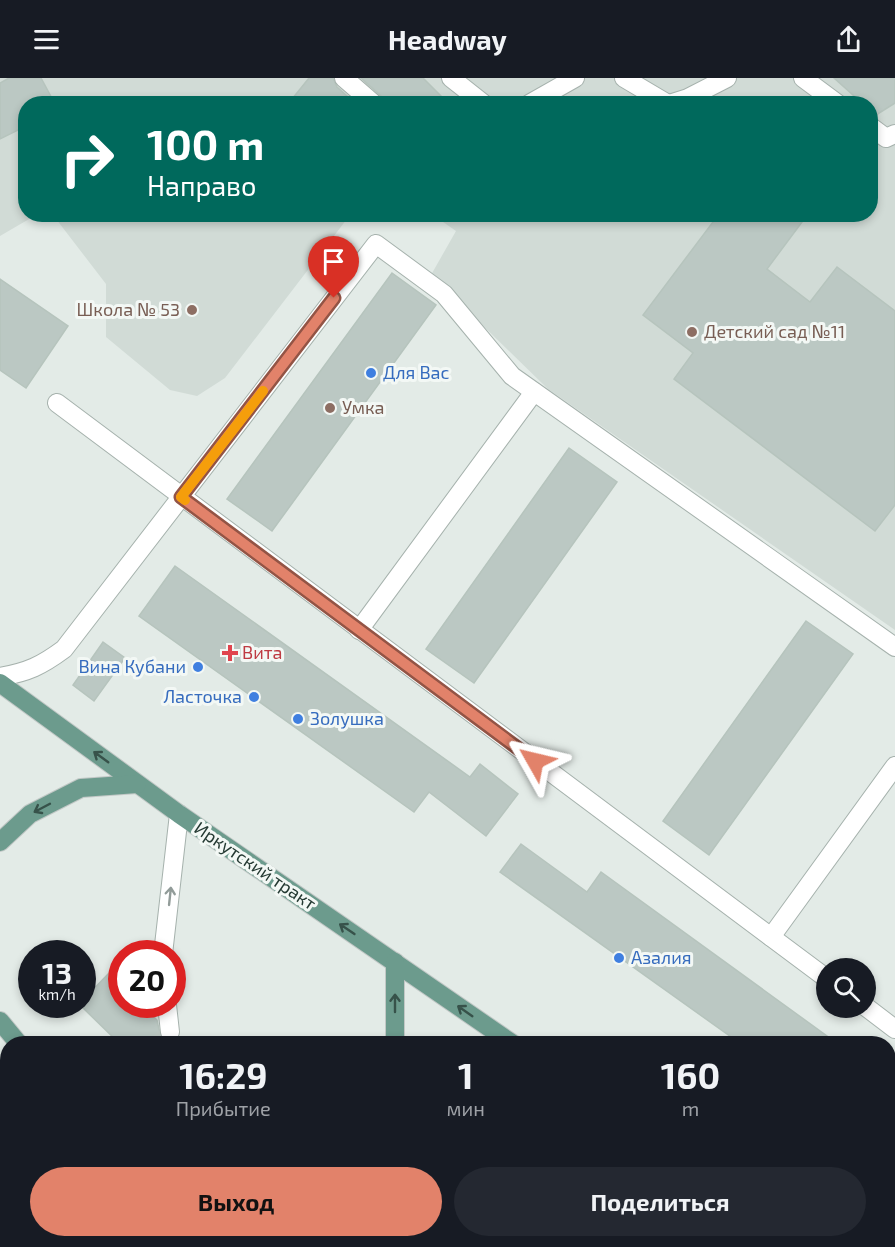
<!DOCTYPE html>
<html lang="ru">
<head>
<meta charset="utf-8">
<style>
  body { margin:0; font-family:"Exo 2",sans-serif; background:#242831; color:#f1f3f6; height:100vh; display:flex; flex-direction:column; font-size:22px; white-space:nowrap }
  * { box-sizing:border-box; margin:0 }
  p { font-size:20px; color:#9ea1a6 }
  .icon { flex:none; width:33px; height:33px; fill:none; stroke:currentColor; stroke-width:2; stroke-linecap:round; stroke-linejoin:round }
  .map { position:relative; flex:1; overflow:hidden }
  .panel { position:absolute; left:0px; top:958px; width:896px; height:212px; display:flex; flex-direction:column; background:#171b24; border-radius:24px 24px 0 0; box-shadow:0 3px 9px #0003 }
  .panel>* { flex:none }
  .top-card { position:absolute; left:18px; top:18px; width:860px; height:126px; border-radius:24px; box-shadow:0 3px 9px #0003; background:#00695c; color:#fff; overflow:hidden }
  .fabs { position:absolute; left:816px; top:880px; display:grid; gap:12px }
  .fabs a { display:grid; place-items:center; width:60px; height:60px; border-radius:50%; background:#171b24; box-shadow:0 3px 9px #0003; font-size:30px }
  .speed { position:absolute; left:18px; top:862px; display:flex; gap:12px; font-size:30px; font-weight:700; text-align:center }
  .speed>* { display:grid; place-content:center; width:78px; height:78px; border-radius:50%; background:#171b24; box-shadow:0 3px 9px #0003; line-height:1 }
  .speed small { font-size:15px; font-weight:400 }
  .speed .limit { border:9px solid #d22; background:#fff; color:#111 }
  .pin { position:absolute; display:grid; place-items:center; width:51px; height:51px; color:#fff; margin:-62px -26px; border-radius:50% 50% 50% 0; rotate:-45deg; box-shadow:0 0 6px #0007 }
  .pin .icon { rotate:45deg }
  .me { position:absolute; width:66px; margin:-33px; rotate:307deg; stroke-linejoin:round; filter:drop-shadow(0 0 4px #0008) }
  .turn { display:flex; align-items:center; gap:21px; height:126px; padding:0 30px; font-size:27px }
  .turn .icon { width:78px; height:78px; stroke-width:2.5 }
  .turn b { display:block; font-size:42px; line-height:51px }
  .eta { display:flex; justify-content:space-evenly; align-items:center; height:102px; text-align:center }
  .eta b { font-size:36px; font-weight:700; line-height:42px }
  .cta { display:flex; gap:12px; margin-top:auto; padding:12px 30px }
  .cta a { flex:1; height:69px; border-radius:36px; background:#e2826a; color:#111; font-size:24px; font-weight:700; line-height:69px; text-align:center }
  .cta a+a { background:#242831; color:#f1f3f6 }
  header { display:flex; justify-content:space-between; align-items:center; height:78px; padding:0 30px; background:#171b24; font-size:27px; font-weight:700 }
  .map>svg:first-child { display:block }
</style>
</head>
<body>
<header><svg class="icon" aria-label="menu" viewBox="0 0 24 24"><path d="M4 6h16M4 12h16M4 18h16"/></svg>Headway<svg class="icon" aria-label="share" viewBox="0 0 24 24"><path d="M12 15V3M7 8l5-5 5 5M5 13v7h14v-7"/></svg></header>
<div class="map">
<svg width="895" height="1169" viewBox="0 0 895 1169">
  <rect width="100%" height="100%" fill="#e3ebe7"/>
  <g fill="#d1dbd6">
    <path d="M0 0H895V552L548 311 431 197 456 153 433 137 870 136V26H26V136L36 137 0 158Z"/>
    <path d="M53 137H350L225 300 197 318 170 312 106 259V206Z"/>
  </g>
  <g fill="#bed9c4">
    <path d="M335 1163H423L425 1169H333Z"/>
    <path d="M586 1163H683L690 1169H598Z"/>
  </g>
  <g fill="#bbc8c3" stroke="#b6c4bd" stroke-width="1.5">
    <path d="M9 0H41L55 26H26V48L0 61V5Z"/>
    <path d="M309 0H333L337 9 356 26H288Z"/>
    <path d="M361 0H423L449 26H385L381 18Z"/>
    <path d="M834 0H895V25L876 37 870 32V26H863Z"/>
    <path d="M719 136H808L767 191 810 224 837 189 895 233V427L875 453 674 301 693 275 643 237Z"/>
    <path d="M392 195 436 227 272 453 227 421Z"/>
    <path d="M0 201 68 248 26 310 0 292Z"/>
    <path d="M569 370 617 404 474 605 426 571Z"/>
    <path d="M175 488 470 699 480 686 518 716 486 758 429 714 414 734 139 538Z"/>
    <path d="M806 543 853 576 709 777 663 743Z"/>
    <path d="M103 564 125 580 94 623 73 607Z"/>
    <path d="M521 766 587 814 601 794 838 966H741L500 794Z"/>
    <path d="M109 895 122 908V927H142L157 942 161 961 171 965 178 962 182 966H120L80 927H82V923Z"/>
  </g>
  <g fill="none" stroke-linecap="round" stroke-linejoin="round">
    <path stroke="#bdc8c3" stroke-width="18" stroke-dasharray="18 9" stroke-linecap="butt" d="M158 966 170 954"/>
    <g stroke="#a6b2ad" stroke-width="20">
      <g id="minor">
        <path d="M344 0 374 26"/>
        <path d="M451 0 484 26"/>
        <path d="M624 0 668 26"/>
        <path d="M803 0 838 26"/>
        <path d="M529 26 575 0"/>
        <path d="M669 26 688 20 727 0"/>
        <path d="M870 48 886 60 895 56"/>
        <path d="M57 325 826 900"/>
        <path d="M359 552 534 314"/>
        <path d="M0 599C28 594 41 588 64 571L376 166 444 216 512 298 895 569"/>
        <path d="M771 859 895 688"/>
        <path d="M163 876 179 736"/>
        <path d="M167 927 170 954"/>
        <path d="M866 929 895 951"/>
        <path d="M96 1167 98 1169"/>
        <path d="M120 1169 131 1162"/>
        <path d="M151 1169 154 1162"/>
        <path d="M888 1169 895 1160"/>
      </g>
    </g>
    <g stroke="#c2c8c6" stroke-width="20">
      <g id="major">
        <path d="M0 605 179 736 513 966"/>
        <path d="M0 764 30 736 81 710 137 706"/>
        <path d="M0 943 19 966"/>
        <path d="M395 966V884"/>
        <path d="M171 1162 175 1169"/>
        <path d="M788 1162 797 1169"/>
        <path d="M288 1169 289 1162"/>
      </g>
    </g>
    <use href="#minor" stroke="#fff" stroke-width="18"/>
    <use href="#major" stroke="#6c9b8d" stroke-width="18"/>
  </g>
  <defs><path id="oneway-shaft" d="M-6 0H5M1.5-3L5.5 0L1.5 3" fill="none" stroke-width="1.6" stroke-linecap="round" stroke-linejoin="round" transform="scale(1.5)"/></defs>
  <g stroke="#37524a">
    <use href="#oneway-shaft" transform="translate(101 679) rotate(-144)"/>
    <use href="#oneway-shaft" transform="translate(42 730) rotate(152)"/>
    <use href="#oneway-shaft" transform="translate(347 851) rotate(-146)"/>
    <use href="#oneway-shaft" transform="translate(395 925) rotate(-90)"/>
    <use href="#oneway-shaft" transform="translate(465 933) rotate(-145)"/>
  </g>
  <use stroke="#929c99" href="#oneway-shaft" transform="translate(170 818) rotate(-84)"/>
  <g fill="none" stroke-linecap="round" stroke-linejoin="round">
    <g stroke="#935445" stroke-width="15">
      <path id="route" d="M334 220 181 419 535 683"/>
    </g>
    <use href="#route" stroke="#e2826a" stroke-width="10"/>
    <path stroke="#f59e0b" stroke-width="10" d="M185 422 181 419 263 313"/>
  </g>
  <g fill="#8d6e63" stroke="#f3f8f5" stroke-width="2">
    <circle cx="192" cy="232" r="6"/>
    <circle cx="692" cy="254" r="6"/>
    <circle cx="330" cy="330" r="6"/>
  </g>
  <g fill="#3f7fe0" stroke="#f3f8f5" stroke-width="2">
    <circle cx="371" cy="295" r="6"/>
    <circle cx="198" cy="589" r="6"/>
    <circle cx="254" cy="619" r="6"/>
    <circle cx="298" cy="641" r="6"/>
    <circle cx="619" cy="880" r="6"/>
  </g>
  <path fill="#e0444e" stroke="#f3f8f5" stroke-width="2" d="M227 566h6v6h6v6h-6v6h-6v-6h-6v-6h6z"/>
  <g text-anchor="middle" stroke-width="6" stroke-linejoin="round" paint-order="stroke">
    <g font-size="18" fill="#785e54" stroke="#f3f8f5" text-anchor="start">
      <text x="180" y="238" text-anchor="end">Школа № 53</text>
      <text x="704" y="260">Детский сад №11</text>
      <text x="342" y="336">Умка</text>
    </g>
    <g font-size="18" fill="#366cbe" stroke="#f3f8f5" text-anchor="start">
      <text x="383" y="301">Для Вас</text>
      <text x="186" y="595" text-anchor="end">Вина Кубани</text>
      <text x="242" y="625" text-anchor="end">Ласточка</text>
      <text x="310" y="647">Золушка</text>
      <text x="631" y="886">Азалия</text>
    </g>
    <g font-size="18" fill="#be3a42" stroke="#f3f8f5" text-anchor="start">
      <text x="242" y="581">Вита</text>
    </g>
    <g font-size="18" fill="#253a33" stroke="#f3f8f5">
      <text transform="translate(255 788) rotate(34)" y="6">Иркутский тракт</text>
    </g>
  </g>
</svg>
<div class="fabs">
<a><svg class="icon" aria-label="search" viewBox="0 0 24 24"><circle cx="10" cy="10" r="6"/><path d="M15 15l6 6"/></svg></a>
</div>
<div class="speed"><div>13<small>km/h</small></div><div class="limit">20</div></div>
<div class="pin" style="left:334px;top:220px;background:#d93025"><svg class="icon" aria-label="arrive" viewBox="0 0 24 24"><path d="M6 21V4h12l-3 4 3 4H6"/></svg></div>
<svg class="me" style="left:535px;top:683px" viewBox="-20 -20 40 40"><path d="M0-17L14 15 0 8-14 15z" fill="#e2826a" stroke="#fff" stroke-width="4"/></svg>
<div class="top-card">
<div class="turn"><svg class="icon" aria-label="right" viewBox="0 0 24 24"><path d="M7 20v-9h11M14 6l5 5-5 5"/></svg><div><b>100 m</b>Направо</div></div>
</div>
<section class="panel">
<div class="eta">
<div><b>16:29</b><p>Прибытие</p></div>
<div><b>1</b><p>мин</p></div>
<div><b>160</b><p>m</p></div>
</div>
<div class="cta"><a>Выход</a><a>Поделиться</a></div>
</section>
</div>
</body>
</html>
